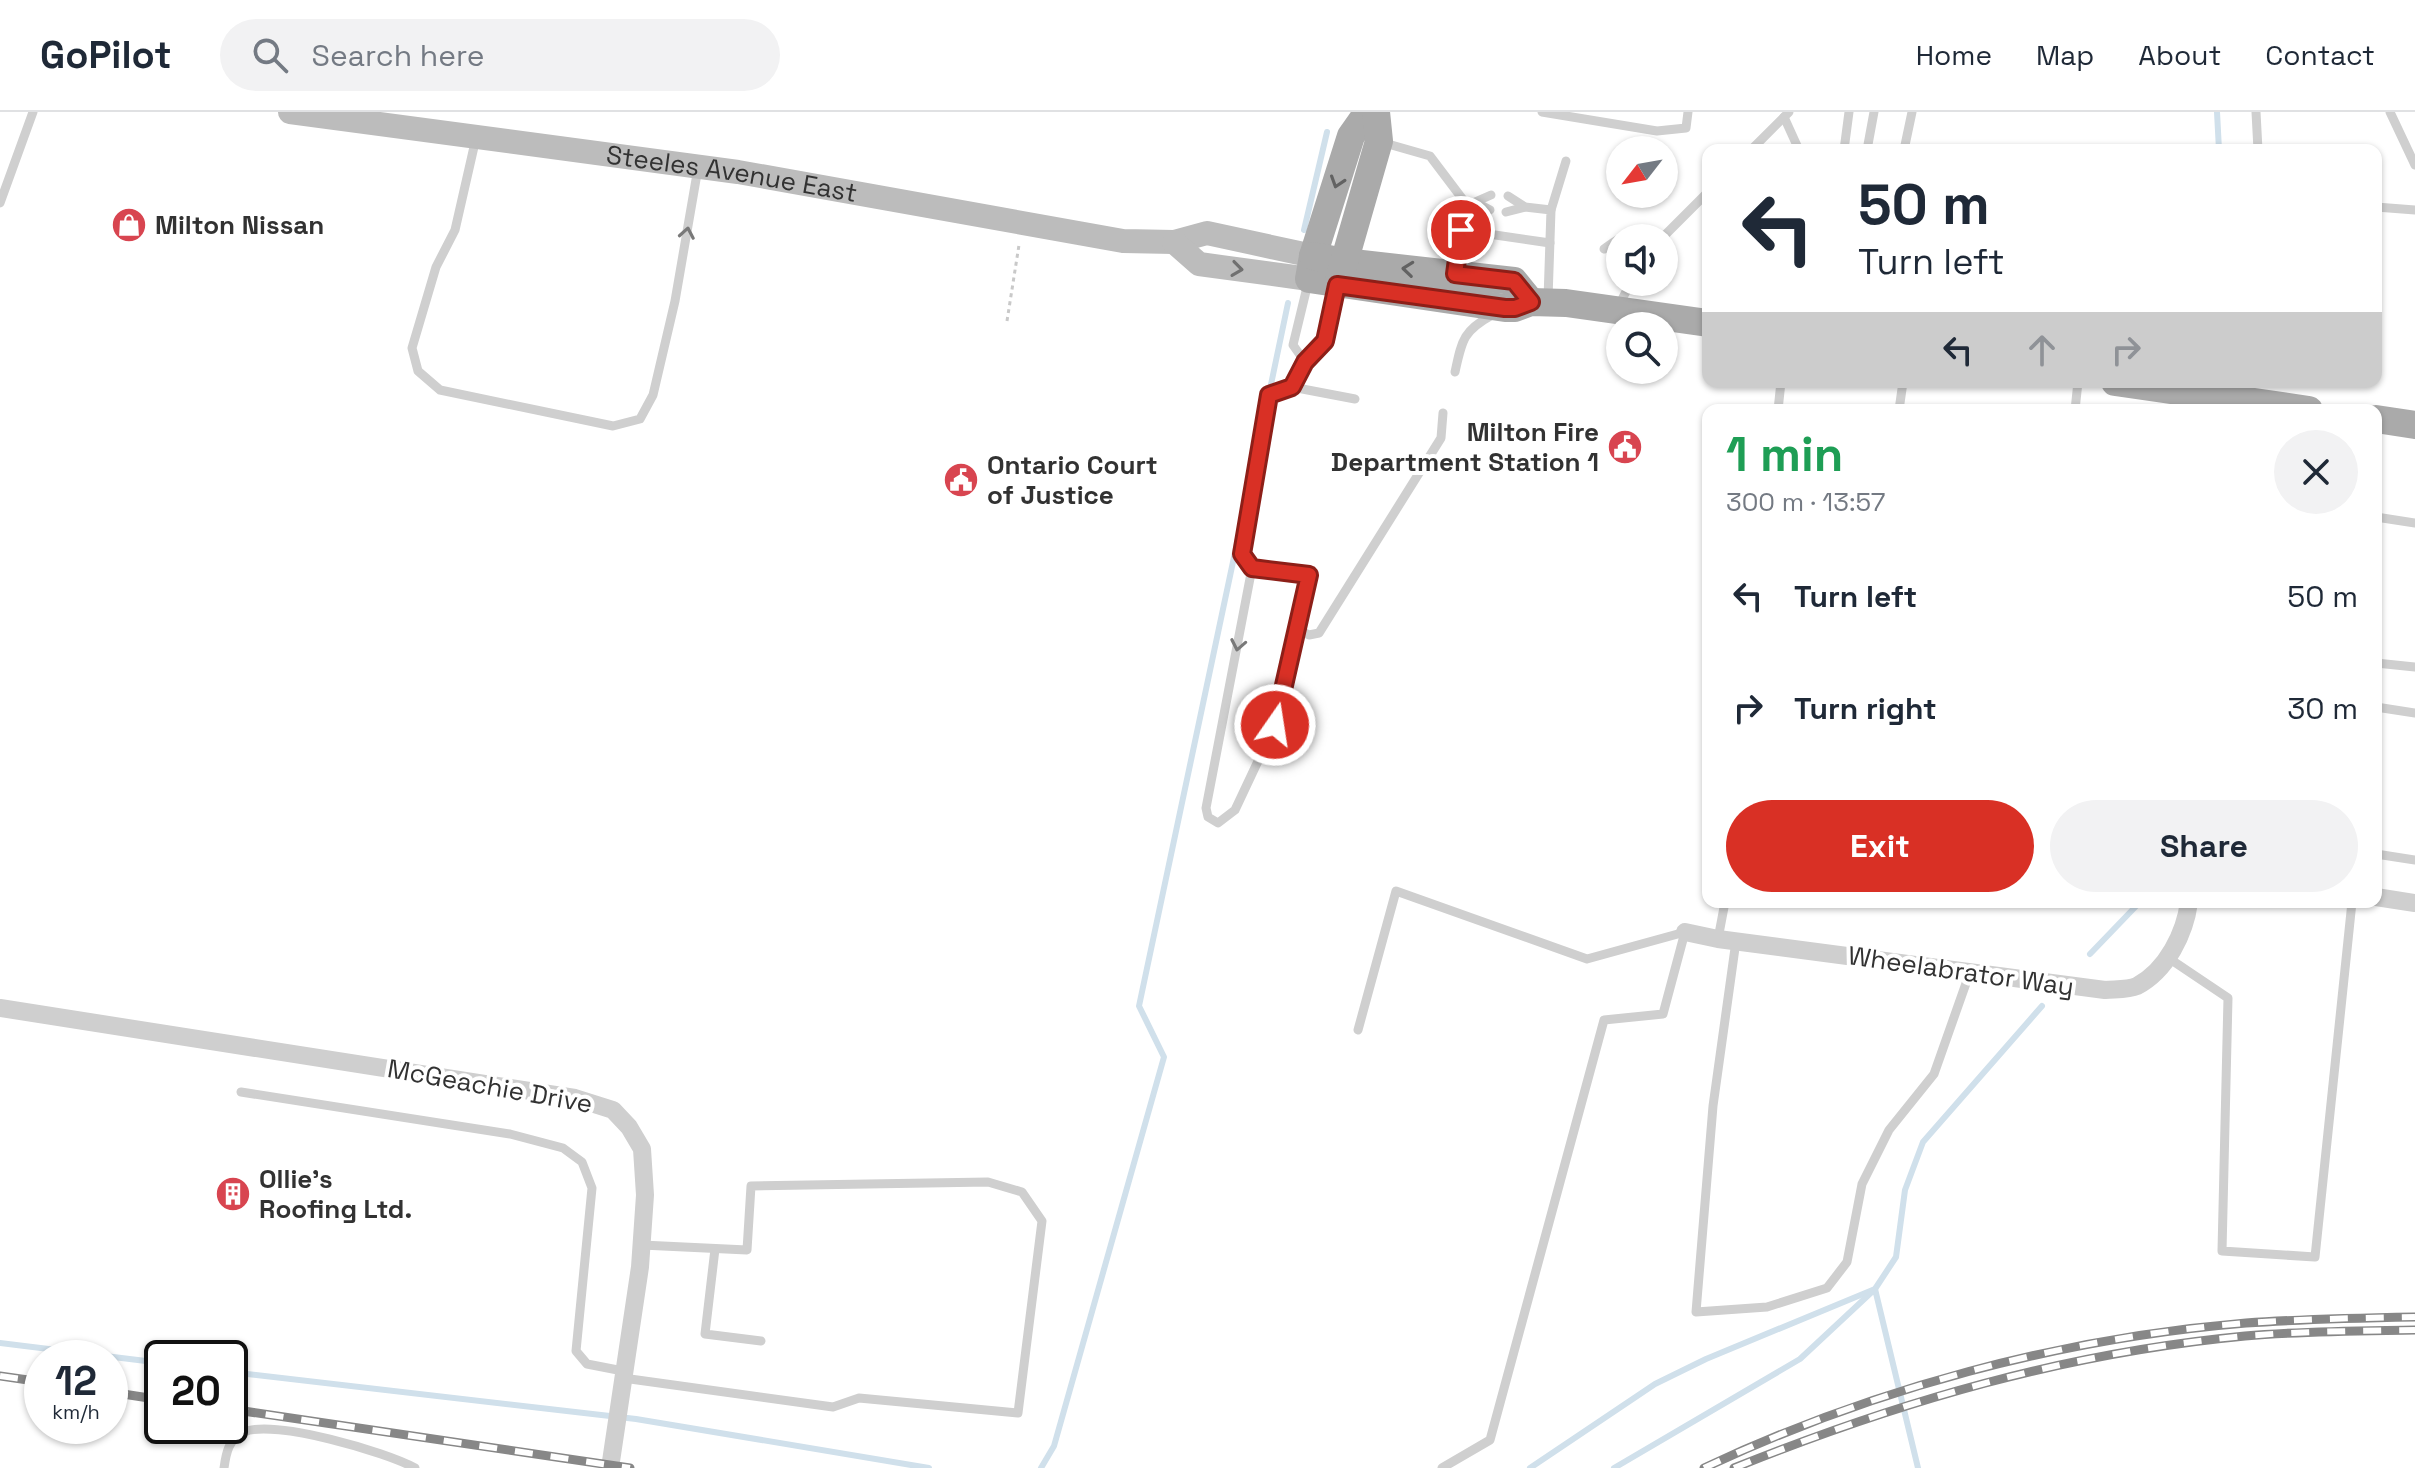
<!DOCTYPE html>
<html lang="en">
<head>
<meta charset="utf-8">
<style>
  body { margin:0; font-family:"Space Grotesk",sans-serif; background:#f2f2f3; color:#1f2937; height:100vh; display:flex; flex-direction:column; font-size:30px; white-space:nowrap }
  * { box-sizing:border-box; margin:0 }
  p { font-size:26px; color:#747a83 }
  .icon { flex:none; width:44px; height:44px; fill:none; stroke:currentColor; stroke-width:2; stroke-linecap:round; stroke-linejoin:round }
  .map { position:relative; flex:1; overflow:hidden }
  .sheet { position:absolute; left:1702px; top:292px; width:680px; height:504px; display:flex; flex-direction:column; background:#fff; border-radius:16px; box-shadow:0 2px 6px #0004 }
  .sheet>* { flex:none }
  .banner { position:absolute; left:1702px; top:32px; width:680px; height:244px; border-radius:16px; box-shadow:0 2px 6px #0004; background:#fff; color:#1f2937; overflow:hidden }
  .needle { width:52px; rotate:239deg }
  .controls { position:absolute; left:1606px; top:24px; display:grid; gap:16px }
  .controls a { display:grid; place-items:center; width:72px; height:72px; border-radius:50%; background:#fff; box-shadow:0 2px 6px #0004; font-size:40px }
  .speed { position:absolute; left:24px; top:1228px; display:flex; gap:16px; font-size:40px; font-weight:700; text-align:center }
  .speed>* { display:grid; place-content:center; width:104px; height:104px; border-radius:50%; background:#fff; box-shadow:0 2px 6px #0004; line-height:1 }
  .speed small { font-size:20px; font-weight:400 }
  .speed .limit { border:4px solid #111; border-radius:12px; background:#fff; color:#111 }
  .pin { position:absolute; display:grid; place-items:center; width:68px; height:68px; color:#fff; margin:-34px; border:4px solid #fff; border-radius:50%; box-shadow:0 2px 8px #0007 }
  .me { position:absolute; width:88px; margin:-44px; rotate:13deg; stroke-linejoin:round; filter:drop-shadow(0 0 6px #0008) }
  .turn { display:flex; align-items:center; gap:28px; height:168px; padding:0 24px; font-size:36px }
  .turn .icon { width:104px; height:104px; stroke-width:2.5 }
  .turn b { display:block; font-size:56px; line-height:68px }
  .lanes { display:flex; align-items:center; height:76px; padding:0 24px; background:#0003; justify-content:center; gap:40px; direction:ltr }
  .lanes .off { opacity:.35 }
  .round { display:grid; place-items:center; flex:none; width:84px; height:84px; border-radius:42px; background:#f2f2f3 }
  .overview { display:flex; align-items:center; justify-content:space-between; height:136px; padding:0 24px }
  h1 { font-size:48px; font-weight:700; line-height:60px; color:#1e9e55 }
  .button { display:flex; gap:16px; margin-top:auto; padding:16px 24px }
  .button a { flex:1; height:92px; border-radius:48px; background:#d93025; color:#fff; font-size:32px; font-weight:700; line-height:92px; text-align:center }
  .button a+a { background:#f2f2f3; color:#1f2937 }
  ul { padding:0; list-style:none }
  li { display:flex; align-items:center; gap:24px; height:112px; padding:0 24px }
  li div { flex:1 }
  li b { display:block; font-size:30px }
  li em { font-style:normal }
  header { display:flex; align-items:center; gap:48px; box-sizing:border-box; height:112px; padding:0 40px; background:#fff; border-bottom:2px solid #e0e1e3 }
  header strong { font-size:38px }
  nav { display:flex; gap:44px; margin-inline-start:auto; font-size:28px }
  .search { width:560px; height:72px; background:#f2f2f3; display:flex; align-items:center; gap:20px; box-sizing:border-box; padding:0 28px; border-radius:44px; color:#747a83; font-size:30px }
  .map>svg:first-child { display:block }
</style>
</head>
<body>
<header>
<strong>GoPilot</strong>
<div class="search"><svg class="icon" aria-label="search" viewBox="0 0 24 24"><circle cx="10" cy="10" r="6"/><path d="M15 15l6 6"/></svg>Search here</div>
<nav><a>Home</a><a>Map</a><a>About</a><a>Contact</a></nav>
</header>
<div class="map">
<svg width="2415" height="1356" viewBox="0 0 2415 1356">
  <rect width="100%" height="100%" fill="#fff"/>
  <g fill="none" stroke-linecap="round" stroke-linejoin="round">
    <g stroke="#d0e0eb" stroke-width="6">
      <path d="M2217 0 2219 38"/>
      <path d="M1304 118 1327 20"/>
      <path d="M1269 282 1288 191"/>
      <path d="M2090 842 2140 790"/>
      <path d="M0 1231 162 1251"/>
      <path d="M230 1260 636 1307 929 1356"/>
      <path d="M1041 1356 1054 1334 1164 945 1139 894 1248 379"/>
      <path d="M1530 1356 1655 1272 1706 1247 1875 1177 1896 1145 1905 1078 1923 1030 2042 894"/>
      <path d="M1614 1356 1800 1247 1875 1177 1918 1356"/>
    </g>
    <path stroke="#c9c9c9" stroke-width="3" stroke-dasharray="4 4" stroke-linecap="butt" d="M1007 209 1019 133"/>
    <g stroke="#cfcfcf" stroke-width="9">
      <path d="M1542 0 1657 19 1686 16 1688 0"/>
      <path d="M2256 0 2258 38"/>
      <path d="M2390 0 2415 53"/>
      <path d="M1784 5 1799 38"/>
      <path d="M476 26 455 118 436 155 412 236 418 259 440 278 613 314 640 307 653 283 675 189 698 56"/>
      <path d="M1381 30 1430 44 1464 89 1456 159"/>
      <path d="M1751 38 1789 0"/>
      <path d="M1844 38 1849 0"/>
      <path d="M1867 38 1874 0"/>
      <path d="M1904 38 1912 0"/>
      <path d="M1508 84 1525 95 1551 98 1548 187"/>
      <path d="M0 91 33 0"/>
      <path d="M2376 95 2415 98"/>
      <path d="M1490 98 1475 90 1491 83"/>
      <path d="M1551 98 1566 49"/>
      <path d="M1506 100 1525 95"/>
      <path d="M1461 118 1550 131"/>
      <path d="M1662 126 1708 80"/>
      <path d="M1604 137C1618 127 1629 117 1646 126"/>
      <path d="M1618 195 1631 170"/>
      <path d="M1305 250 1293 233 1308 171"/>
      <path d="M1455 260C1462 228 1463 219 1492 203"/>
      <path d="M1292 275 1305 250 1325 229 1336 176"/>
      <path d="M1778 298 1781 270"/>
      <path d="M1899 298 1903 270"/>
      <path d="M2075 298 2078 270"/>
      <path d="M2376 405 2415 411"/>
      <path d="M1252 456 1206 696 1208 705 1218 711 1235 698 1275 613 1309 463 1252 456 1242 442 1269 283 1292 275 1355 287"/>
      <path d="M1297 517 1309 523 1319 521 1441 326 1443 301"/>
      <path d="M2376 551 2415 555"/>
      <path d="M2376 595 2415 601"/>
      <path d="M2376 742 2415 748"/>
      <path d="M1718 827 1725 790"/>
      <path d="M1736 829 1713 994 1696 1200 1767 1195 1827 1176 1847 1150 1862 1072 1889 1018 1934 962 1970 860"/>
      <path d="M2167 845 2228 886 2222 1139 2315 1145 2352 790"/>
      <path d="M1358 918 1396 779 1587 847 1685 820"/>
      <path d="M241 980 510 1022 563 1036 582 1050 592 1076 576 1239 587 1252 623 1259"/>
      <path d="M715 1137 705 1222 761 1229"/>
      <path d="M623 1266 833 1295 859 1286 1018 1301 1042 1109 1022 1080 988 1070 751 1074 747 1138 642 1133"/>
      <path d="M224 1356C226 1341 229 1326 244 1320 274 1307 386 1340 415 1356"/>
      <path d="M1442 1356 1490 1328 1604 908 1663 902 1685 820"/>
    </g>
    <g stroke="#cfcfcf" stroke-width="18">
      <path d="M2376 785 2415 791"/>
      <path d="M1685 820 1718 827 2105 878C2115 877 2128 878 2137 874 2167 858 2185 821 2189 790"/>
      <path d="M0 896 575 986 613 998 629 1015 642 1037 645 1083 640 1155 610 1356"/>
    </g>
    <g stroke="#bcbcbc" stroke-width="24">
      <path id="s1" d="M290 0 738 60 1123 129 1174 130 1207 121 1313 144"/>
      <path d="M1174 130 1199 152 1309 167"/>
    </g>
    <g stroke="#aaa" stroke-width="28">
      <path d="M1368 0 1351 24 1313 144 1309 167 1505 196H1515L1531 190 1566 191 1708 211"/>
      <path d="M1313 144 1344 150 1514 169 1531 190"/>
      <path d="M1339 168 1379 29 1376 0"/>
      <path d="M2115 270 2309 298"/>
      <path d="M2376 307 2415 313"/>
    </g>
    <g stroke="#878787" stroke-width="9">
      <g id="rail">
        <path d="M0 1264 42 1270"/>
        <path d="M110 1280 162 1288"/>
        <path d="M230 1297 630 1356"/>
        <path d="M1704 1356C1872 1277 2061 1226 2246 1211 2302 1207 2358 1206 2415 1205"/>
        <path d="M1734 1356C1901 1289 2065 1241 2245 1224 2301 1219 2358 1219 2415 1218"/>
      </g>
    </g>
    <use href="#rail" stroke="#fff" stroke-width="6" stroke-dasharray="18" stroke-linecap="butt"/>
  </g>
  <defs><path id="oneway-chevron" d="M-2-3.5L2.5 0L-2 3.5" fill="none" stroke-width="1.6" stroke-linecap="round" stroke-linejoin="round" transform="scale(2)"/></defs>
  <g stroke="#626262">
    <use href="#oneway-chevron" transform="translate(1337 70) rotate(108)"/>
    <use href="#oneway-chevron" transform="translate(1408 157) rotate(-174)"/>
  </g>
  <g stroke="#797979">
    <use href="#oneway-chevron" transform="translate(687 121) rotate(-80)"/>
    <use href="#oneway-chevron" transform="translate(1238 533) rotate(101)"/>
  </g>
  <use stroke="#707070" href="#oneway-chevron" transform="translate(1237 157) rotate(8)"/>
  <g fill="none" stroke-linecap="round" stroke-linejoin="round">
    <g stroke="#8d1f18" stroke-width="20">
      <path id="route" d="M1275 613 1309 463 1252 456 1242 442 1269 283 1292 275 1305 250 1325 229 1337 173 1505 196H1515L1531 190 1514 169 1455 162 1461 118"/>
    </g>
    <use href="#route" stroke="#d93025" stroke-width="14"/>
  </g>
  <defs>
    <g id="shop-disc" transform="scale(1.8)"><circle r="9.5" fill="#d84550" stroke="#fff"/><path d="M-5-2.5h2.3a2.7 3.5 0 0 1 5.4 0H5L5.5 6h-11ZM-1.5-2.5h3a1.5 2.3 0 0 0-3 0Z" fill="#fff"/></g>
    <g id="civic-disc" transform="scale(1.8)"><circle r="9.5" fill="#d84550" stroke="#fff"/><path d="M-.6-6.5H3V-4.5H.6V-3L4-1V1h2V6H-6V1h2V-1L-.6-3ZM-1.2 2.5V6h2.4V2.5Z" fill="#fff"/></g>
    <g id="building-disc" transform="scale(1.8)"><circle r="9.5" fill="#d84550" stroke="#fff"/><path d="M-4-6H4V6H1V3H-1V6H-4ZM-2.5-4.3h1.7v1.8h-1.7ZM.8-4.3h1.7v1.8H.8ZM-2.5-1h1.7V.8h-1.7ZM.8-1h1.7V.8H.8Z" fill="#fff"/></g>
  </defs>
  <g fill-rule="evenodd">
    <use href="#shop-disc" x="129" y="113"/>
    <use href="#civic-disc" x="1625" y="335"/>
    <use href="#civic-disc" x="961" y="368"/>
    <use href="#building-disc" x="233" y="1082"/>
  </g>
  <g text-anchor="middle" stroke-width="8" stroke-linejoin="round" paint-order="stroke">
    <g font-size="26" fill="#323232" stroke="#fff">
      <text dy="9" stroke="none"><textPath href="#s1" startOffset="446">Steeles Avenue East</textPath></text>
      <text transform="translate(1961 859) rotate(8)" y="9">Wheelabrator Way</text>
      <text transform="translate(490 974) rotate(10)" y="9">McGeachie Drive</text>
    </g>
    <g font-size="26" font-weight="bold" fill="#323232" stroke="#fff" text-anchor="start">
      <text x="155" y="122">Milton Nissan</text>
      <text x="1599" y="329" text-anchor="end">Milton Fire<tspan x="1599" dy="30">Department Station 1</tspan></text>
      <text x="987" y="362">Ontario Court<tspan x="987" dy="30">of Justice</tspan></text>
      <text x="259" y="1076">Ollie's<tspan x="259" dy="30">Roofing Ltd.</tspan></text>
    </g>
  </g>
</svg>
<div class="controls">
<a><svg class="needle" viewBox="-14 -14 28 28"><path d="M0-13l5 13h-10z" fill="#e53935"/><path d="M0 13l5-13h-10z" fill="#747a83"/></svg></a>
<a><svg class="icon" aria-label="sound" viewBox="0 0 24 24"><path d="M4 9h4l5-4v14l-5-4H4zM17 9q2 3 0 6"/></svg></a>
<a><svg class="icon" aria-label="search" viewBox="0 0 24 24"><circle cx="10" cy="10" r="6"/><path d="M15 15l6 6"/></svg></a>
</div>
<div class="speed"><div>12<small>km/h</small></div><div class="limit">20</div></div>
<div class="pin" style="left:1461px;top:118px;background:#d93025"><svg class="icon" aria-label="arrive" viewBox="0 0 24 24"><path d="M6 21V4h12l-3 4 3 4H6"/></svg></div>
<svg class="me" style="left:1275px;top:613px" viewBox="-20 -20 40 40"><circle r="17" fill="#d93025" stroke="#fff" stroke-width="3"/><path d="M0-11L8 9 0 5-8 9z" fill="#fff"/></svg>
<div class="banner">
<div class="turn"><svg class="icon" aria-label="left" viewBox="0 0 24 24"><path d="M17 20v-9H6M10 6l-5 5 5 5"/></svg><div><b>50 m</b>Turn left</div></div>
<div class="lanes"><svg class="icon" aria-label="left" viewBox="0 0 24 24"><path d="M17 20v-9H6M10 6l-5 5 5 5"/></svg><svg class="icon off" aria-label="ahead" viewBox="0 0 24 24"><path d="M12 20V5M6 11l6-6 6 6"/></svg><svg class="icon off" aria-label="right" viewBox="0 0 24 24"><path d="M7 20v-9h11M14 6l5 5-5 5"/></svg></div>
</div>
<section class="sheet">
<div class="overview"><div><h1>1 min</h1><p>300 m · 13:57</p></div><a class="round"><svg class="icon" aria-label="close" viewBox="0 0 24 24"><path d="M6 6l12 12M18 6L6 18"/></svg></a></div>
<ul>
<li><svg class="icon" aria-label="left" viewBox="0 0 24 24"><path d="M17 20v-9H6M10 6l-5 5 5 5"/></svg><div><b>Turn left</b></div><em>50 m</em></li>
<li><svg class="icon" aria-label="right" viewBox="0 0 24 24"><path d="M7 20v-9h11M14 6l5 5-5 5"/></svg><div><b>Turn right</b></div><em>30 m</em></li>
</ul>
<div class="button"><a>Exit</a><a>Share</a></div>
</section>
</div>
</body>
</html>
